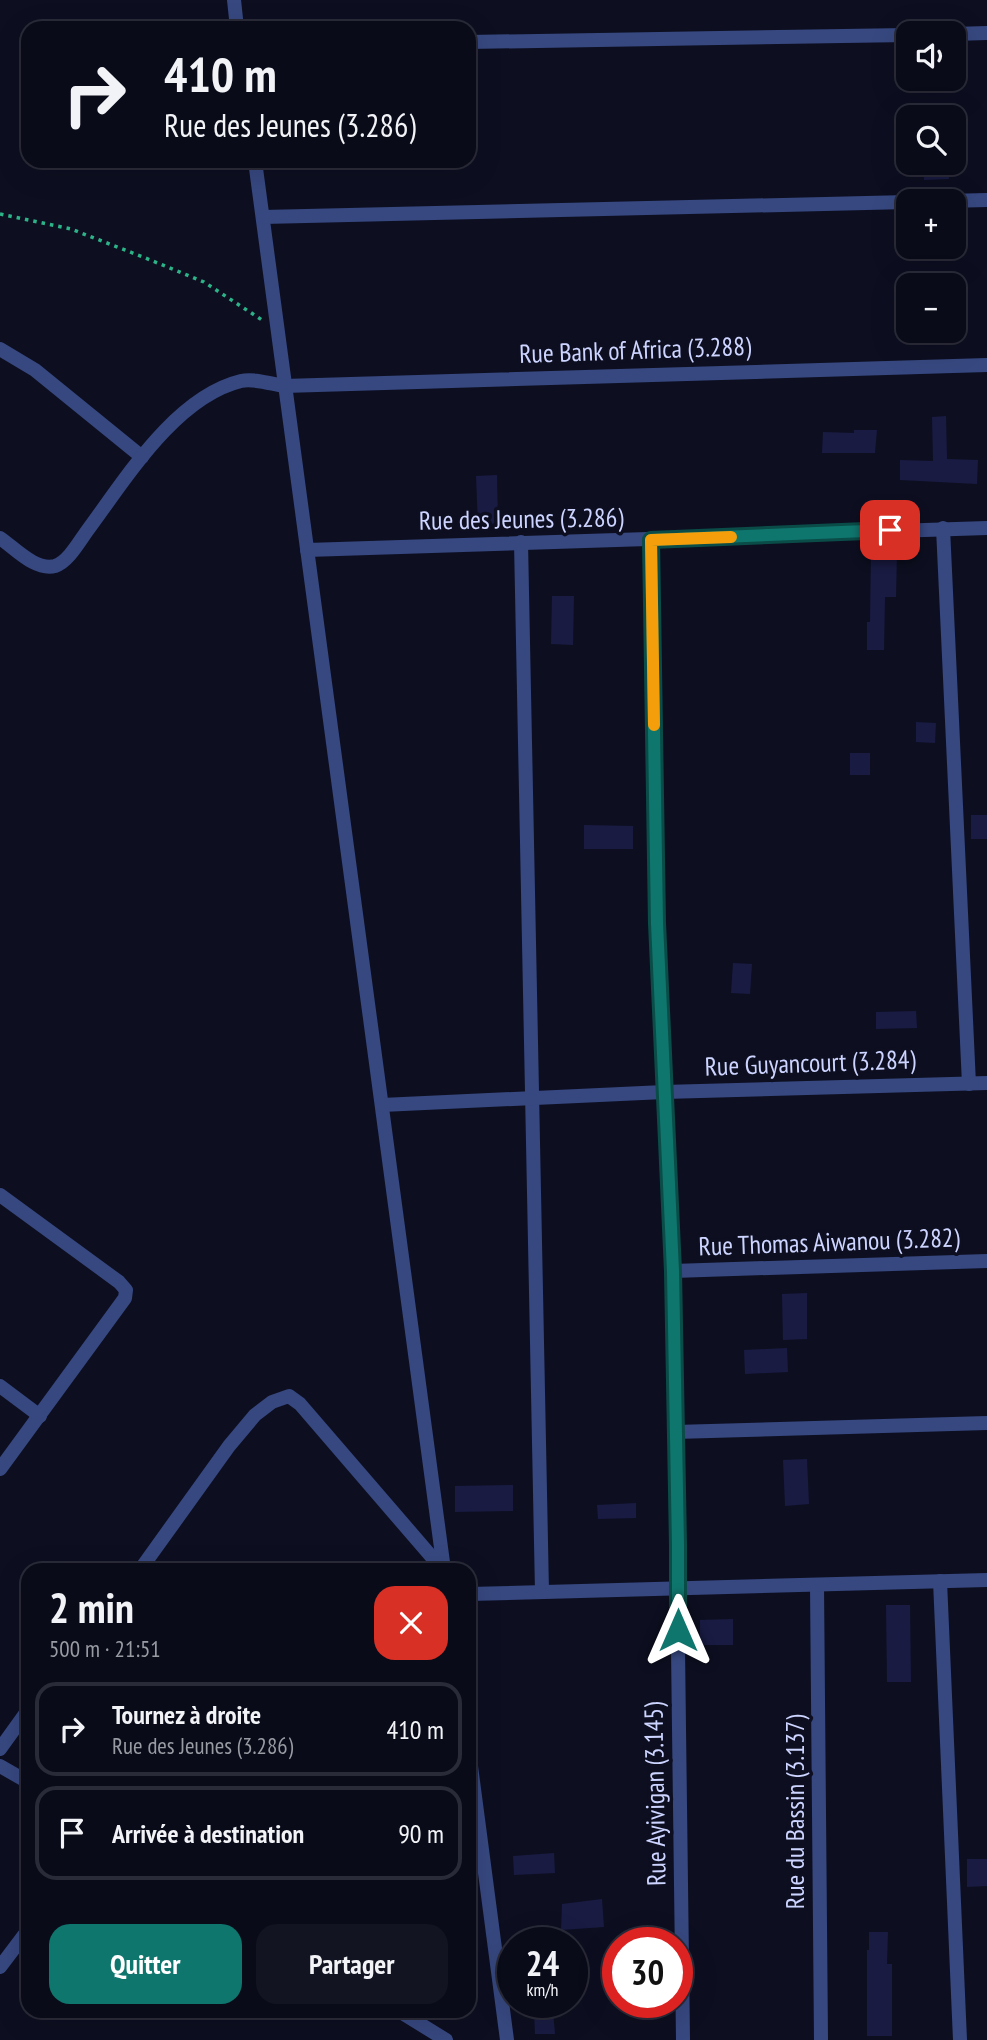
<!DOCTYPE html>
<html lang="fr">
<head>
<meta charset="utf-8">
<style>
  body { margin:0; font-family:"PT Sans Narrow",sans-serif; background:#131422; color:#f1f3f6; height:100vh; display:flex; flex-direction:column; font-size:26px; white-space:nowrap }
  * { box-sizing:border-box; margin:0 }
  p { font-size:23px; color:#999ba2 }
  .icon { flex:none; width:38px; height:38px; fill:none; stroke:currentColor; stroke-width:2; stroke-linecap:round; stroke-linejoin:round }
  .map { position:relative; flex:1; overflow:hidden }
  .sheet { position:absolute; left:21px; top:1563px; width:455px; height:455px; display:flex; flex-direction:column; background:#0a0b19; border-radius:21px; box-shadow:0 7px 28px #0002,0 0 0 2px #2a2b38 }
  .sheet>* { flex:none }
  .top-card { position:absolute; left:21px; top:21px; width:455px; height:147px; border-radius:21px; box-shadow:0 7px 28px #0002,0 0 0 2px #2a2b38; background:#0a0b19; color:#f1f3f6; overflow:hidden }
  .tools { position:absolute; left:896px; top:21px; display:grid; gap:14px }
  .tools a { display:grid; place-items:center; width:70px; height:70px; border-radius:14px; background:#0a0b19; box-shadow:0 7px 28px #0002,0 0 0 2px #2a2b38; font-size:35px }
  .speed { position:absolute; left:497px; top:1927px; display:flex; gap:14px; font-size:35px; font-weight:700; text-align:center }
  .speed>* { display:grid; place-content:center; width:91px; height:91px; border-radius:50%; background:#0a0b19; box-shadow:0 7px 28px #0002,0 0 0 2px #2a2b38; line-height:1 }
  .speed small { font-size:18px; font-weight:400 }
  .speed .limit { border:10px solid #d22; background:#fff; color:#111 }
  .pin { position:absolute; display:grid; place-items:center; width:60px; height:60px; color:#fff; margin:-30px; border-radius:14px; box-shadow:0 4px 10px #0006 }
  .me { position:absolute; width:77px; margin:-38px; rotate:0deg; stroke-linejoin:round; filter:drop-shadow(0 0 5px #0008) }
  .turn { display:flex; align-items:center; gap:24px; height:147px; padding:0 28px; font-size:32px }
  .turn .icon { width:91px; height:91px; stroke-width:2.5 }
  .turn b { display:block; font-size:49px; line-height:60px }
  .round { display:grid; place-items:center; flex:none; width:74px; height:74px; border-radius:21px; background:#131422 }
  .head { display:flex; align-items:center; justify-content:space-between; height:119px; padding:0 28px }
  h1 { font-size:42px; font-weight:800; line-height:52px }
  .primary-button { display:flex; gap:14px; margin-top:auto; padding:14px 28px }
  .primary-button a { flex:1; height:80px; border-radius:21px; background:#0f766e; color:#fff; font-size:28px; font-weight:800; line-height:80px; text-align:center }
  .primary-button a+a { background:#131422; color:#f1f3f6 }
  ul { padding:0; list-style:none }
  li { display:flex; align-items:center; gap:21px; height:94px; margin:0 14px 10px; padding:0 14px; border:4px solid #2a2b38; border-radius:21px }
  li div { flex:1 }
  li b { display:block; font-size:26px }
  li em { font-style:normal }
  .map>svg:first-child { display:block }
</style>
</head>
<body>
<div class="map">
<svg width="987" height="2040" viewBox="0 0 987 2040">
  <rect width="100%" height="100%" fill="#0d0f21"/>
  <g fill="#191b42">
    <path d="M923 163H948L949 179 924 180Z"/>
    <path d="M946 416 947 459 978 460 977 484 900 480V460L933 461 932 417Z"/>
    <path d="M854 430H877L875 453H822L823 432 854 433Z"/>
    <path d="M497 475 498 524 478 525 476 476Z"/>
    <path d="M871 552H897L896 597H885L884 650H867V622H870Z"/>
    <path d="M552 596H574L573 645 551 644Z"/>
    <path d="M916 722 936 723 935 743 916 742Z"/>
    <rect x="850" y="753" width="20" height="22"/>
    <rect x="971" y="815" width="16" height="24"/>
    <path d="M584 825 633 826V849H584Z"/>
    <path d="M733 963 752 964 750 994 731 993Z"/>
    <path d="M916 1011 917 1028 876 1029V1012Z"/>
    <path d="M807 1293V1339L783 1340 782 1294Z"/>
    <path d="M787 1348 788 1372 745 1374 744 1350Z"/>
    <path d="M807 1459 809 1504 785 1506 783 1460Z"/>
    <path d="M513 1485V1511L455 1512V1486Z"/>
    <path d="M636 1503V1518L598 1519 597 1505Z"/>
    <path d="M886 1605H910L911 1682H887Z"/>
    <path d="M733 1619V1645H700V1620Z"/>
    <path d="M554 1853 555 1873 514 1875 513 1856Z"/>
    <path d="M967 1859H987V1886L967 1887Z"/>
    <path d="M602 1899 604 1927 561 1930 562 1904Z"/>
    <path d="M869 1932H888L887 1964H892V2036H867V1950H869Z"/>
    <path d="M553 2011 555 2034H535L534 2012Z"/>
  </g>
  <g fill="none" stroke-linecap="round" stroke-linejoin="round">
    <path stroke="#2db388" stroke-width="3.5" stroke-dasharray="3.5 5" stroke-linecap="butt" d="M0 214 71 229 143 257 204 282 262 320"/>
    <g stroke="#374880" stroke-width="14">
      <path d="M234 0 237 28"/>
      <path d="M954 34 987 33"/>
      <path d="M469 42 908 35"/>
      <path d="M255 161 444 1570"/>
      <path d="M947 201 987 200"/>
      <path d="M263 217 908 202"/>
      <path d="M0 349 35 370 142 457"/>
      <path d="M943 528 969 1084"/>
      <path d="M0 538C15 548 35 571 55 566 68 562 79 542 87 531 125 480 175 397 241 381 254 378 271 384 284 386L987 365"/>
      <path d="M651 540 657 923 673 1271 678 1545V1650L683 2040"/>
      <path d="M521 542 542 1592"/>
      <path d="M307 550 987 528"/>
      <path d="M382 1105 664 1092 987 1083"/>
      <path d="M0 1195 119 1282 126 1290 125 1298 0 1469"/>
      <path d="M673 1271 987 1261"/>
      <path d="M0 1386 40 1416"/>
      <path d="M675 1432 987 1423"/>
      <path d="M140 1570 229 1446 255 1415 272 1402 289 1396 300 1404 443 1570"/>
      <path d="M940 1581 960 2040"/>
      <path d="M817 1585 821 2040"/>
      <path d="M469 1594 987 1580"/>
      <path d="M0 1749 28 1710"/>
      <path d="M469 1751 507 2040"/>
      <path d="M0 1967 28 1930"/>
    </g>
    <g stroke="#374880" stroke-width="14">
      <path d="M0 1766 28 1782"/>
      <path d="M399 2011 446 2040"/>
    </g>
  </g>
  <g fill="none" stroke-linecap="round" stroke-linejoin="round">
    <g stroke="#0a4d48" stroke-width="18">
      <path id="route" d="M678 1630V1545L673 1271 657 923 651 540 890 530"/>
    </g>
    <use href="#route" stroke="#0f766e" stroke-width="12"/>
    <path stroke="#f59e0b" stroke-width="12" d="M654 725 651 540 731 537"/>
  </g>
  <g text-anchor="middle" stroke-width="7" stroke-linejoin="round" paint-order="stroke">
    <g font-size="26" fill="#ccd4ff" stroke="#0d0f21">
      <text transform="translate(635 350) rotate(-2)" y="9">Rue Bank of Africa (3.288)</text>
      <text transform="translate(521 519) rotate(-1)" y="9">Rue des Jeunes (3.286)</text>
      <text transform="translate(810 1063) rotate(-2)" y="9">Rue Guyancourt (3.284)</text>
      <text transform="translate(829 1242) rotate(-2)" y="9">Rue Thomas Aiwanou (3.282)</text>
      <text transform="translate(655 1794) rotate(-91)" y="9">Rue Ayivigan (3.145)</text>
      <text transform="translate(795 1812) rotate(-90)" y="9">Rue du Bassin (3.137)</text>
    </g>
  </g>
</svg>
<div class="tools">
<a><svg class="icon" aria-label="sound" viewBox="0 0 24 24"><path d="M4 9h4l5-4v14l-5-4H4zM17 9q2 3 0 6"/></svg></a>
<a><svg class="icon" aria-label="search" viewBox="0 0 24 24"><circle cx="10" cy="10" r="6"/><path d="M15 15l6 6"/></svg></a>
<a>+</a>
<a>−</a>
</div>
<div class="speed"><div>24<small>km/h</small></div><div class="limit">30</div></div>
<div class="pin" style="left:890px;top:530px;background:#d93025"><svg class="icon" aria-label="arrive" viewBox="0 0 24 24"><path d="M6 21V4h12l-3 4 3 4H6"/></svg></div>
<svg class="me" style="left:678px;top:1630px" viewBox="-20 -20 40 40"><path d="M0-17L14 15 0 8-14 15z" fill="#0f766e" stroke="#fff" stroke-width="4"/></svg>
<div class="top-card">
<div class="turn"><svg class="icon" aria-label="right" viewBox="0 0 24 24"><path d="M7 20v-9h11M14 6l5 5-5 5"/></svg><div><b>410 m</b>Rue des Jeunes (3.286)</div></div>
</div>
<section class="sheet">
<div class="head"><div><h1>2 min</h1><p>500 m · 21:51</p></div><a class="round" style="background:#d93025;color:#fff"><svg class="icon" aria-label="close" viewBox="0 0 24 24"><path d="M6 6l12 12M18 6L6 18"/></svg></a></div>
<ul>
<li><svg class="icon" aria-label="right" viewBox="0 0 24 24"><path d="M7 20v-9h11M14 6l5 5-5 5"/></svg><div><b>Tournez à droite</b><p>Rue des Jeunes (3.286)</p></div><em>410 m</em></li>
<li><svg class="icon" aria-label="arrive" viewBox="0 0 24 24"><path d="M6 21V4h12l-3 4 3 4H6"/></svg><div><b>Arrivée à destination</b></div><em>90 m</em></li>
</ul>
<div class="primary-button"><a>Quitter</a><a>Partager</a></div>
</section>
</div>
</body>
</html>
